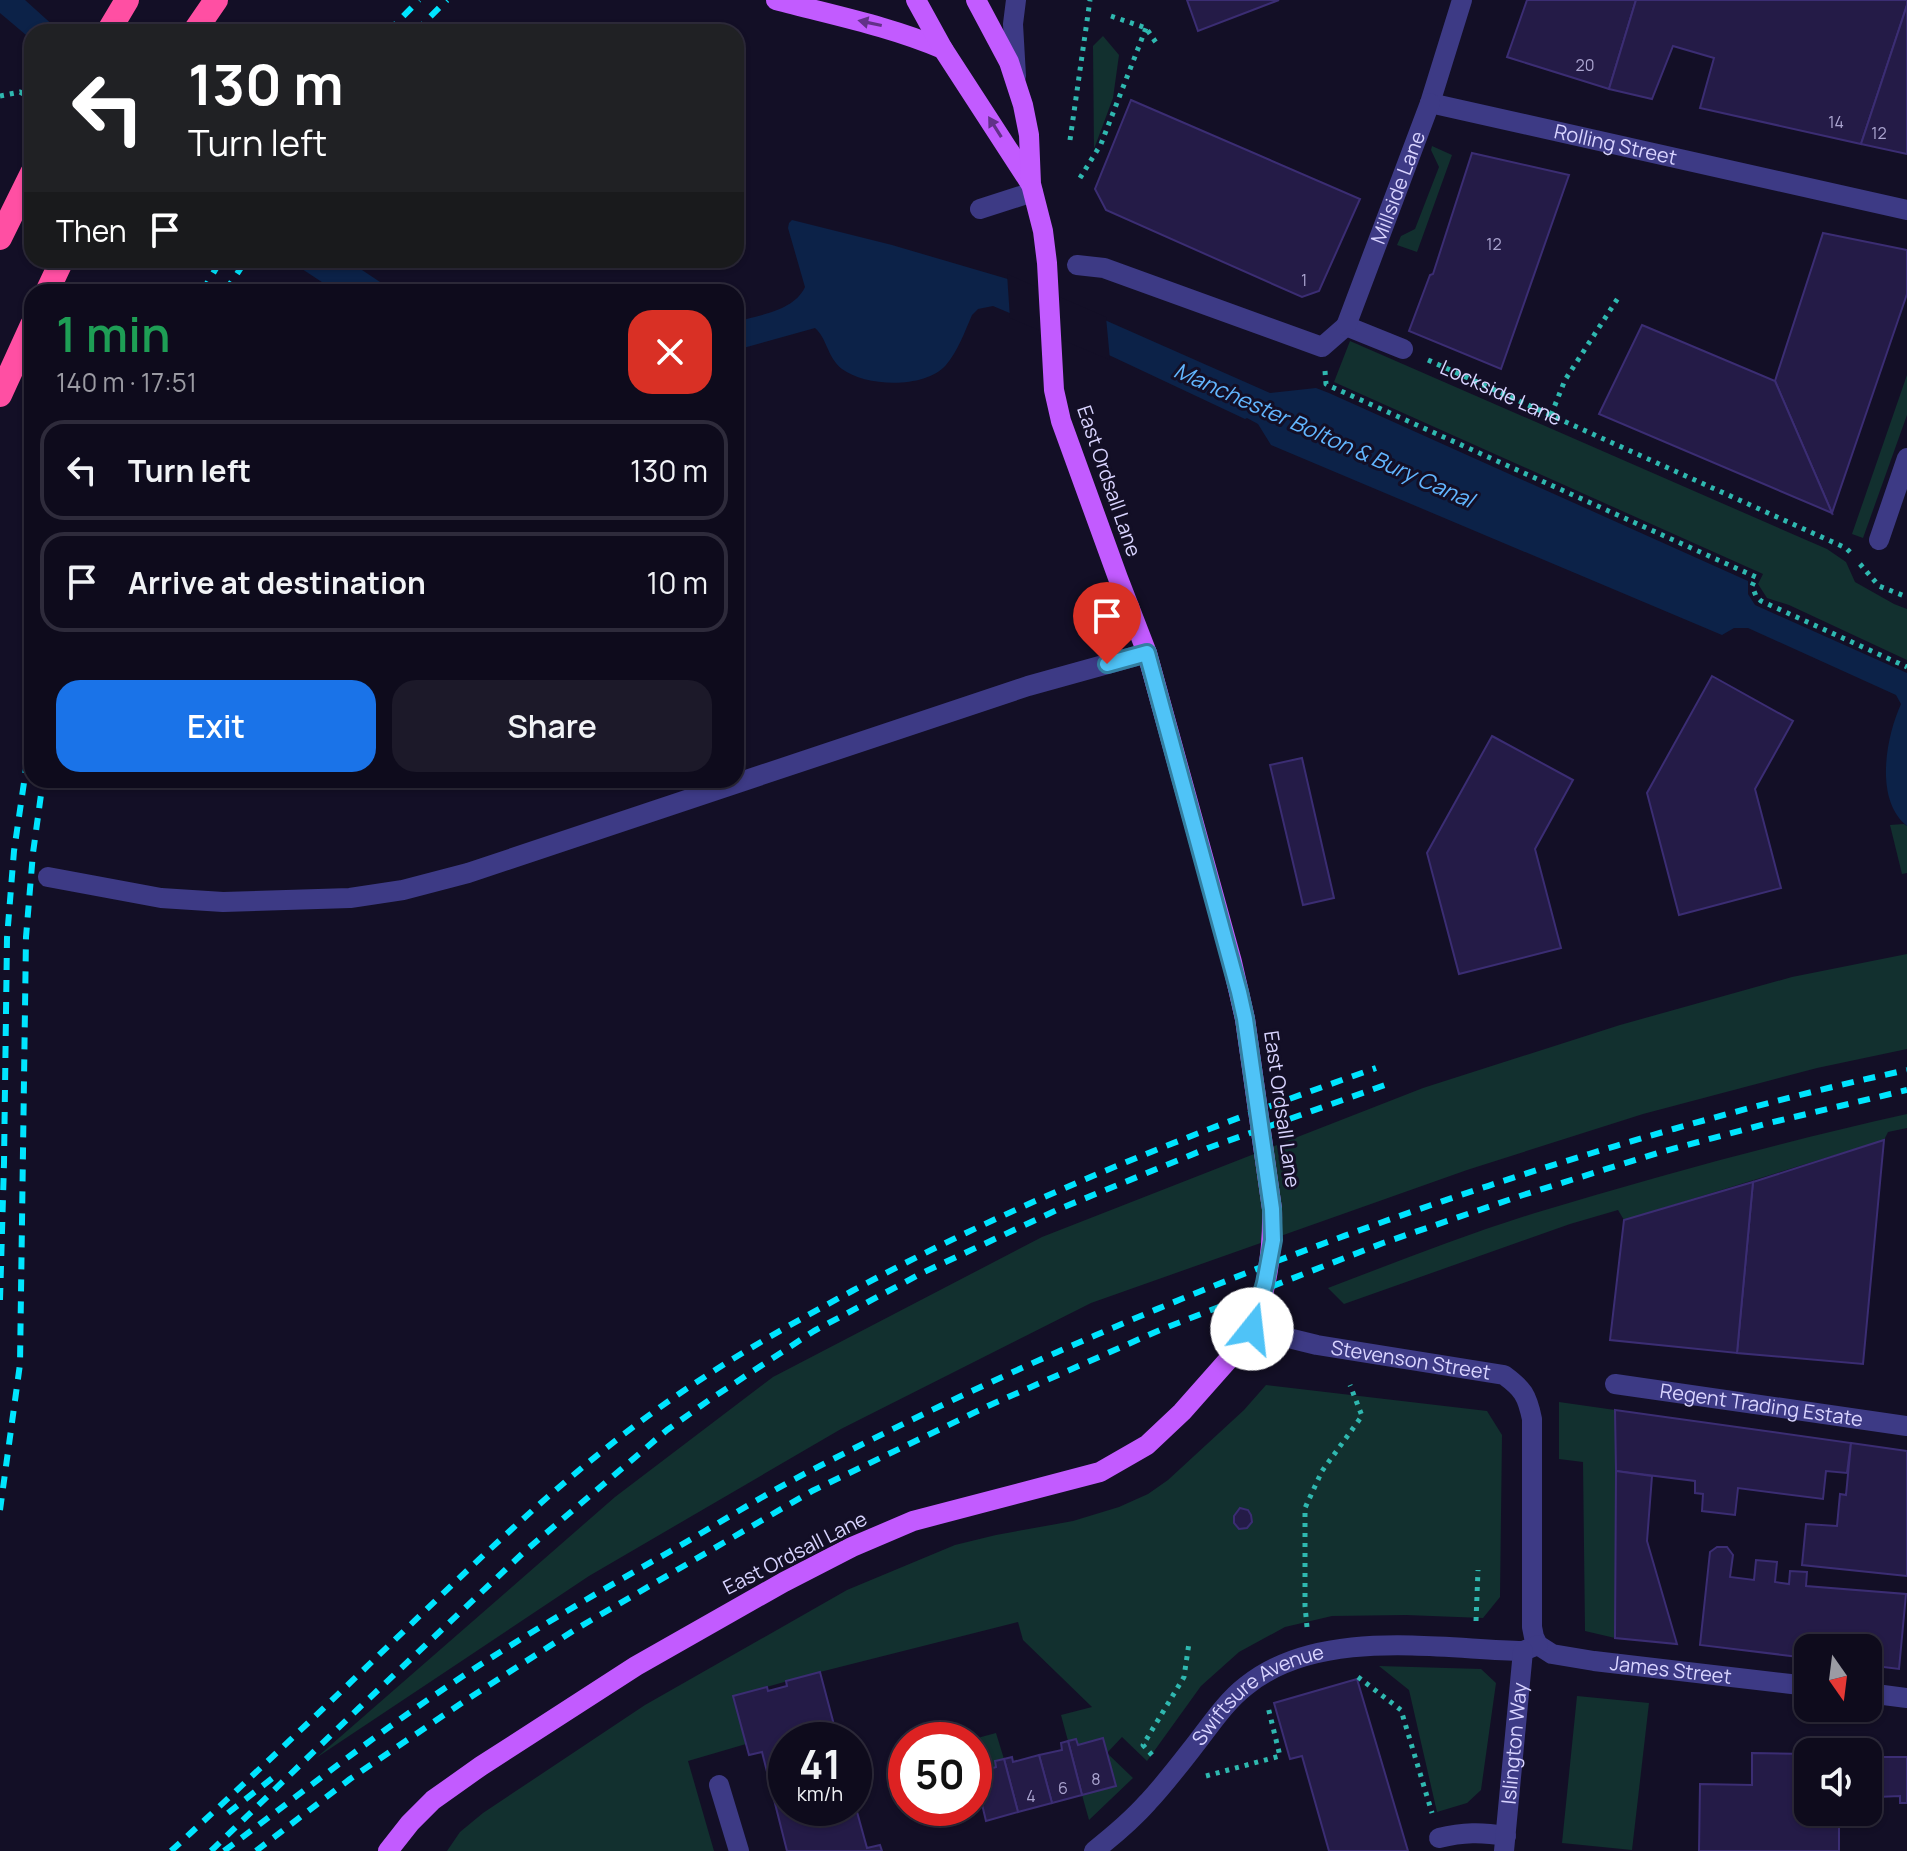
<!DOCTYPE html>
<html lang="en">
<head>
<meta charset="utf-8">
<style>
  body { margin:0; font-family:Manrope,sans-serif; background:#1c1929; color:#f1f3f6; height:100vh; display:flex; flex-direction:column; font-size:30px; white-space:nowrap }
  * { box-sizing:border-box; margin:0 }
  p { font-size:26px; color:#9b9ba3 }
  .icon { flex:none; width:44px; height:44px; fill:none; stroke:currentColor; stroke-width:2; stroke-linecap:round; stroke-linejoin:round }
  .map { position:relative; flex:1; overflow:hidden }
  .sheet { position:absolute; left:24px; top:284px; width:720px; height:504px; display:flex; flex-direction:column; background:#0e0b1c; border-radius:24px; box-shadow:0 2px 6px #0004,0 0 0 2px #2e2b3b }
  .sheet>* { flex:none }
  .hud { position:absolute; left:24px; top:24px; width:720px; height:244px; border-radius:24px; box-shadow:0 2px 6px #0004,0 0 0 2px #2e2b3b; background:#202124; color:#fff; overflow:hidden }
  .needle { width:52px; rotate:166deg }
  .fabs { position:absolute; left:1794px; top:1634px; display:grid; gap:16px }
  .fabs a { display:grid; place-items:center; width:88px; height:88px; border-radius:16px; background:#0e0b1c; box-shadow:0 2px 6px #0004,0 0 0 2px #2e2b3b; font-size:40px }
  .speed { position:absolute; left:768px; top:1722px; display:flex; gap:16px; font-size:40px; font-weight:700; text-align:center }
  .speed>* { display:grid; place-content:center; width:104px; height:104px; border-radius:50%; background:#0e0b1c; box-shadow:0 2px 6px #0004,0 0 0 2px #2e2b3b; line-height:1 }
  .speed small { font-size:20px; font-weight:400 }
  .speed .limit { border:12px solid #d22; background:#fff; color:#111 }
  .pin { position:absolute; display:grid; place-items:center; width:68px; height:68px; color:#fff; margin:-82px -34px; border-radius:50% 50% 50% 0; rotate:-45deg; box-shadow:0 0 8px #0007 }
  .pin .icon { rotate:45deg }
  .me { position:absolute; width:88px; margin:-44px; rotate:16deg; stroke-linejoin:round; filter:drop-shadow(0 0 6px #0008) }
  .turn { display:flex; align-items:center; gap:28px; height:168px; padding:0 32px; font-size:36px }
  .turn .icon { width:104px; height:104px; stroke-width:2.5 }
  .turn b { display:block; font-size:56px; line-height:68px }
  .then { display:flex; align-items:center; height:76px; padding:0 32px; background:#0003; gap:16px; font-size:30px }
  .round { display:grid; place-items:center; flex:none; width:84px; height:84px; border-radius:24px; background:#1c1929 }
  .summary { display:flex; align-items:center; justify-content:space-between; height:136px; padding:0 32px }
  h1 { font-size:48px; font-weight:600; line-height:60px; color:#1e9e55 }
  .action { display:flex; gap:16px; margin-top:auto; padding:16px 32px }
  .action a { flex:1; height:92px; border-radius:24px; background:#1a73e8; color:#fff; font-size:32px; font-weight:600; line-height:92px; text-align:center }
  .action a+a { background:#1c1929; color:#f1f3f6 }
  ul { padding:0; list-style:none }
  li { display:flex; align-items:center; gap:24px; height:100px; margin:0 16px 12px; padding:0 16px; border:4px solid #2e2b3b; border-radius:24px }
  li div { flex:1 }
  li b { display:block; font-size:30px }
  li em { font-style:normal }
  .map>svg:first-child { display:block }
</style>
</head>
<body>
<div class="map">
<svg width="1907" height="1851" viewBox="0 0 1907 1851">
  <rect width="100%" height="100%" fill="#130f26"/>
  <g fill="#12302f">
    <path d="M1103 36 1119 55 1113 98 1094 149 1093 46Z"/>
    <path d="M1432 146 1452 155 1417 252 1397 245 1401 236 1415 229 1439 167 1431 150Z"/>
    <path d="M1350 341 1827 549 1846 562 1855 582 1894 604 1907 609V660L1789 605 1767 598 1758 584 1763 574 1334 382Z"/>
    <path d="M1907 375V415L1863 538 1852 534Z"/>
    <path d="M1904 824 1907 826V873L1902 874 1890 825Z"/>
    <path d="M1907 954V1049L1817 1068 1643 1114 1467 1170 1091 1303 841 1429 589 1576 316 1758 615 1497 773 1377 1042 1237 1423 1088 1620 1025 1792 977Z"/>
    <path d="M1907 1114V1128L1888 1132 1884 1140 1624 1220 1618 1210 1570 1224 1344 1304 1328 1288C1396 1262 1465 1235 1535 1213 1657 1176 1782 1142 1907 1114Z"/>
    <path d="M1266 1385 1487 1411 1502 1435 1500 1597 1483 1618 1406 1615 1332 1616 1285 1627 1239 1652 1201 1686 1147 1761 1122 1737 1107 1753 1133 1778 1089 1820 1082 1795 1116 1785 1103 1739 1078 1745 1076 1739 1068 1741 1061 1715 1092 1707 1023 1640 1018 1622 820 1672 734 1696 746 1744 688 1761 714 1851H447L460 1832 483 1813 645 1705 847 1590 955 1545 996 1535 1073 1521 1119 1507 1148 1494 1168 1480 1244 1410Z"/>
    <path d="M1559 1402 1615 1410V1638L1585 1631 1583 1462 1559 1459Z"/>
    <path d="M1379 1666 1481 1669 1496 1683 1481 1790 1467 1803 1437 1812 1409 1690Z"/>
    <path d="M1577 1696 1649 1703 1632 1850 1562 1843Z"/>
    <path d="M996 1733 1004 1759 995 1761 996 1767 974 1774V1740H970Z"/>
  </g>
  <g fill="#0c2248">
    <path d="M0 0H25L56 28 53 32H32V40L0 13Z"/>
    <path d="M792 220 892 245 1021 283 1270 393 1316 388 1329 393 1748 581V594L1755 605 1907 673V826C1874 800 1886 737 1901 704L1896 695 1748 628H1734L1722 635 1271 445 1258 424 1247 418 1245 419 1111 356 993 306 978 309 972 315C965 331 958 351 946 365 925 389 866 387 842 369 827 357 827 338 815 328L736 350V322C759 315 794 311 805 287L788 228 789 223Z"/>
    <path d="M300 260H347L395 292H337L293 263Z"/>
  </g>
  <path fill="#130f26" d="M1007 274 1106 317 1110 360 1010 318Z"/>
  <g fill="#241b47" stroke="#3b2d73" stroke-width="2">
    <path d="M1187 0H1279L1198 31Z"/>
    <path d="M1527 0H1636L1609 89 1507 57Z"/>
    <path d="M1636 0H1907V5L1861 144 1700 108 1714 58 1673 46 1652 99 1609 89Z"/>
    <path d="M1907 5V154L1861 144Z"/>
    <path d="M1131 100 1360 199 1319 291 1302 297 1106 210 1095 189Z"/>
    <path d="M1472 153 1569 175 1501 369 1409 331 1430 275 1433 274Z"/>
    <path d="M1823 233 1907 250V294L1832 513 1775 381Z"/>
    <path d="M1642 325 1775 381 1832 513 1599 414Z"/>
    <path d="M1712 676 1793 721 1755 789 1781 888 1679 915 1647 793Z"/>
    <path d="M1492 736 1573 780 1535 849 1561 948 1459 974 1427 853Z"/>
    <path d="M1302 758 1334 898 1303 905 1270 765Z"/>
    <path d="M1884 1140 1863 1364 1737 1353 1753 1182Z"/>
    <path d="M1753 1182 1737 1353 1610 1340 1624 1220Z"/>
    <path d="M1615 1410 1851 1443 1847 1473 1826 1471 1823 1499 1738 1488 1735 1515 1702 1511 1703 1494 1695 1493V1481L1616 1471Z"/>
    <path d="M1851 1443 1907 1451V1576L1802 1565 1806 1524 1837 1526 1840 1494 1846 1495Z"/>
    <path d="M1616 1471 1652 1476 1647 1541 1677 1644 1615 1638Z"/>
    <path d="M1240 1508 1248 1510 1251 1515 1252 1522 1247 1528 1239 1529 1234 1523V1516Z"/>
    <path d="M1717 1547H1727L1733 1555 1730 1577 1754 1580 1756 1560 1777 1562 1775 1582 1789 1584 1790 1571 1807 1572 1806 1586 1906 1594 1899 1669 1868 1665V1648H1808V1658L1700 1645 1710 1552Z"/>
    <path d="M820 1672 838 1740H786V1808H854V1801L867 1848 880 1845 882 1851H787L762 1752 749 1755 733 1696 767 1687 768 1691 787 1686 786 1681Z"/>
    <path d="M1357 1679 1408 1851H1329L1302 1756 1290 1759 1274 1703Z"/>
    <path d="M1103 1738 1116 1786 1082 1795 1068 1741 1076 1739 1078 1745Z"/>
    <path d="M1068 1741 1082 1795 1052 1803 1039 1755 1062 1750 1061 1743Z"/>
    <path d="M1752 1753 1808 1754V1812H1839V1851H1699L1700 1784 1752 1785Z"/>
    <path d="M1039 1755 1052 1803 1018 1812 1004 1759 1012 1757 1013 1762Z"/>
    <path d="M1877 1757H1907V1803H1900V1796L1877 1797Z"/>
    <path d="M1004 1759 1018 1812 986 1821 981 1800 974 1802V1774L996 1767 995 1761Z"/>
  </g>
  <g fill="none" stroke-linecap="round" stroke-linejoin="round">
    <g stroke="#2fb8b0" stroke-width="5" stroke-dasharray="4 6" stroke-linecap="butt">
      <path d="M1111 16 1146 28 1159 47"/>
      <path d="M0 96 20 92 32 99"/>
      <path d="M1070 140 1090 0"/>
      <path d="M1080 178 1101 144 1146 28"/>
      <path id="s1" d="M1428 360 1846 548 1854 556"/>
      <path d="M1325 371 1326 384 1332 387 1756 577 1752 586 1756 596 1761 601 1907 667"/>
      <path d="M1551 415 1565 380 1618 298"/>
      <path d="M1860 564 1879 586 1907 597"/>
      <path d="M1476 1621 1478 1570"/>
      <path d="M1307 1627 1305 1606V1508L1322 1471 1362 1416 1350 1385"/>
      <path d="M1358 1677 1401 1710 1432 1813"/>
      <path d="M1152 1755 1143 1745 1184 1677 1189 1643"/>
      <path d="M1206 1776 1280 1756 1268 1707 1269 1705"/>
    </g>
    <g stroke="#3d3a85" stroke-width="20">
      <path d="M1016 0 1013 24 1016 76"/>
      <path id="s2" d="M1462 0 1430 103 1907 210"/>
      <path d="M980 209 1033 192"/>
      <path d="M1077 265 1104 268 1322 347 1346 326 1403 349"/>
      <path id="s3" d="M1346 326 1430 103"/>
      <path d="M1879 540 1907 458"/>
      <path d="M48 877 161 898 223 902 350 898 403 890 468 873 1028 686 1147 653"/>
      <path id="s4" d="M1252 1329 1317 1345 1504 1375C1523 1389 1527 1395 1532 1419V1627L1534 1637 1538 1645 1552 1654 1594 1661 1808 1686"/>
      <path id="s5" d="M1615 1384 1907 1426"/>
      <path d="M1868 1693 1907 1698"/>
      <path d="M719 1785 739 1851"/>
      <path d="M1439 1838C1463 1832 1482 1832 1506 1836"/>
      <path id="s6" d="M1094 1851C1113 1836 1132 1820 1148 1802 1163 1786 1177 1768 1191 1750 1208 1729 1224 1703 1246 1686 1319 1627 1437 1649 1523 1651L1538 1645"/>
      <path id="s7" d="M1504 1851 1523 1651"/>
    </g>
    <g stroke="#c25bff" stroke-width="20">
      <path d="M776 0C832 15 889 26 943 49"/>
      <path d="M916 0 943 49 1030 183"/>
      <path d="M388 1851 410 1823 433 1800 481 1766 636 1666 784 1582 852 1547 913 1521 1100 1472 1147 1445 1182 1412 1244 1342C1266 1307 1273 1250 1272 1209L1245 1019 1232 962 1147 653 1118 578 1061 421 1054 390 1047 263 1043 231 1031 184 1029 135 1023 105 1009 62 976 0"/>
    </g>
    <g stroke="#ff4fa3" stroke-width="24">
      <path d="M108 32 127 0"/>
      <path d="M194 32 216 0"/>
      <path d="M0 238 32 173"/>
      <path d="M47 292 62 260"/>
      <path d="M0 395 32 325"/>
    </g>
    <g stroke="#00e5ff" stroke-width="6" stroke-dasharray="12 10" stroke-linecap="butt">
      <path d="M388 32 419 0"/>
      <path d="M415 32 447 0"/>
      <path d="M202 292 221 260"/>
      <path d="M225 292 246 260"/>
      <path d="M0 1300 4 1163 7 938 14 851 28 755 32 740"/>
      <path d="M0 1510 20 1364 26 937 33 853 43 780"/>
      <path d="M228 1813 275 1776"/>
      <path d="M171 1851C250 1779 327 1705 405 1630 484 1554 563 1478 652 1413 715 1367 783 1328 852 1291 1020 1200 1196 1131 1376 1068"/>
      <path d="M211 1851 359 1708 524 1552 667 1430 712 1398 814 1331 922 1273 1059 1209 1208 1148 1385 1085"/>
      <path d="M224 1851C299 1795 373 1736 451 1684 524 1635 600 1591 676 1548 719 1523 762 1496 806 1473 1056 1343 1319 1236 1589 1154 1694 1122 1800 1093 1907 1070"/>
      <path d="M256 1851 350 1779 466 1700 576 1629 812 1491 988 1406 1160 1330 1383 1243 1523 1195 1661 1152 1769 1123 1907 1090"/>
    </g>
  </g>
  <defs><path id="oneway-solid" d="M-6-.8H1V-3.2L6.5 0L1 3.2V.8H-6Z" transform="scale(2)"/></defs>
  <g fill="#623188">
    <use href="#oneway-solid" transform="translate(870 23) rotate(-168)"/>
    <use href="#oneway-solid" transform="translate(995 127) rotate(-122)"/>
  </g>
  <g fill="none" stroke-linecap="round" stroke-linejoin="round">
    <g stroke="#337fa1" stroke-width="20">
      <path id="route" d="M1107 664 1147 653 1239 992 1245 1019 1272 1209 1273 1240 1265 1283 1252 1329"/>
    </g>
    <use href="#route" stroke="#4fc3f7" stroke-width="14"/>
  </g>
  <g text-anchor="middle" stroke-width="6" stroke-linejoin="round" paint-order="stroke">
    <g font-size="16" fill="#aca6d1">
      <text x="1585" y="71">20</text>
      <text x="1836" y="128">14</text>
      <text x="1879" y="139">12</text>
      <text x="1494" y="250">12</text>
      <text x="1304" y="286">1</text>
      <text x="1096" y="1785">8</text>
      <text x="1063" y="1794">6</text>
      <text x="1031" y="1802">4</text>
    </g>
    <g font-size="20" fill="#d9d4ff" stroke="#130f26">
      <text dy="7" stroke="none"><textPath href="#s2" startOffset="298">Rolling Street</textPath></text>
      <text dy="7" stroke="none"><textPath href="#s3" startOffset="148">Millside Lane</textPath></text>
      <text dy="7" stroke="none"><textPath href="#s1" startOffset="80">Lockside Lane</textPath></text>
      <text transform="translate(1109 481) rotate(71)" y="7">East Ordsall Lane</text>
      <text transform="translate(1282 1109) rotate(82)" y="7">East Ordsall Lane</text>
      <text dy="7" stroke="none"><textPath href="#s4" startOffset="162">Stevenson Street</textPath></text>
      <text dy="7" stroke="none"><textPath href="#s5" startOffset="148">Regent Trading Estate</textPath></text>
      <text transform="translate(795 1553) rotate(-27)" y="7">East Ordsall Lane</text>
      <text dy="7" stroke="none"><textPath href="#s4" startOffset="674">James Street</textPath></text>
      <text dy="7" stroke="none"><textPath href="#s6" startOffset="230">Swiftsure Avenue</textPath></text>
      <text dy="7" stroke="none"><textPath href="#s7" startOffset="108">Islington Way</textPath></text>
    </g>
    <g font-size="22" font-style="italic" fill="#62b6ff" stroke="#130f26">
      <text transform="translate(1324 435) rotate(24)" y="8">Manchester Bolton &amp; Bury Canal</text>
    </g>
  </g>
</svg>
<div class="fabs">
<a><svg class="needle" viewBox="-14 -14 28 28"><path d="M0-13l5 13h-10z" fill="#e53935"/><path d="M0 13l5-13h-10z" fill="#9b9ba3"/></svg></a>
<a><svg class="icon" aria-label="sound" viewBox="0 0 24 24"><path d="M4 9h4l5-4v14l-5-4H4zM17 9q2 3 0 6"/></svg></a>
</div>
<div class="speed"><div>41<small>km/h</small></div><div class="limit">50</div></div>
<div class="pin" style="left:1107px;top:664px;background:#d93025"><svg class="icon" aria-label="arrive" viewBox="0 0 24 24"><path d="M6 21V4h12l-3 4 3 4H6"/></svg></div>
<svg class="me" style="left:1252px;top:1329px" viewBox="-20 -20 40 40"><circle r="19" fill="#fff"/><path d="M0-13L10 11 0 6-10 11z" fill="#4fc3f7"/></svg>
<div class="hud">
<div class="turn"><svg class="icon" aria-label="left" viewBox="0 0 24 24"><path d="M17 20v-9H6M10 6l-5 5 5 5"/></svg><div><b>130 m</b>Turn left</div></div>
<div class="then">Then<svg class="icon" aria-label="arrive" viewBox="0 0 24 24"><path d="M6 21V4h12l-3 4 3 4H6"/></svg></div>
</div>
<section class="sheet">
<div class="summary"><div><h1>1 min</h1><p>140 m · 17:51</p></div><a class="round" style="background:#d93025;color:#fff"><svg class="icon" aria-label="close" viewBox="0 0 24 24"><path d="M6 6l12 12M18 6L6 18"/></svg></a></div>
<ul>
<li><svg class="icon" aria-label="left" viewBox="0 0 24 24"><path d="M17 20v-9H6M10 6l-5 5 5 5"/></svg><div><b>Turn left</b></div><em>130 m</em></li>
<li><svg class="icon" aria-label="arrive" viewBox="0 0 24 24"><path d="M6 21V4h12l-3 4 3 4H6"/></svg><div><b>Arrive at destination</b></div><em>10 m</em></li>
</ul>
<div class="action"><a>Exit</a><a>Share</a></div>
</section>
</div>
</body>
</html>
